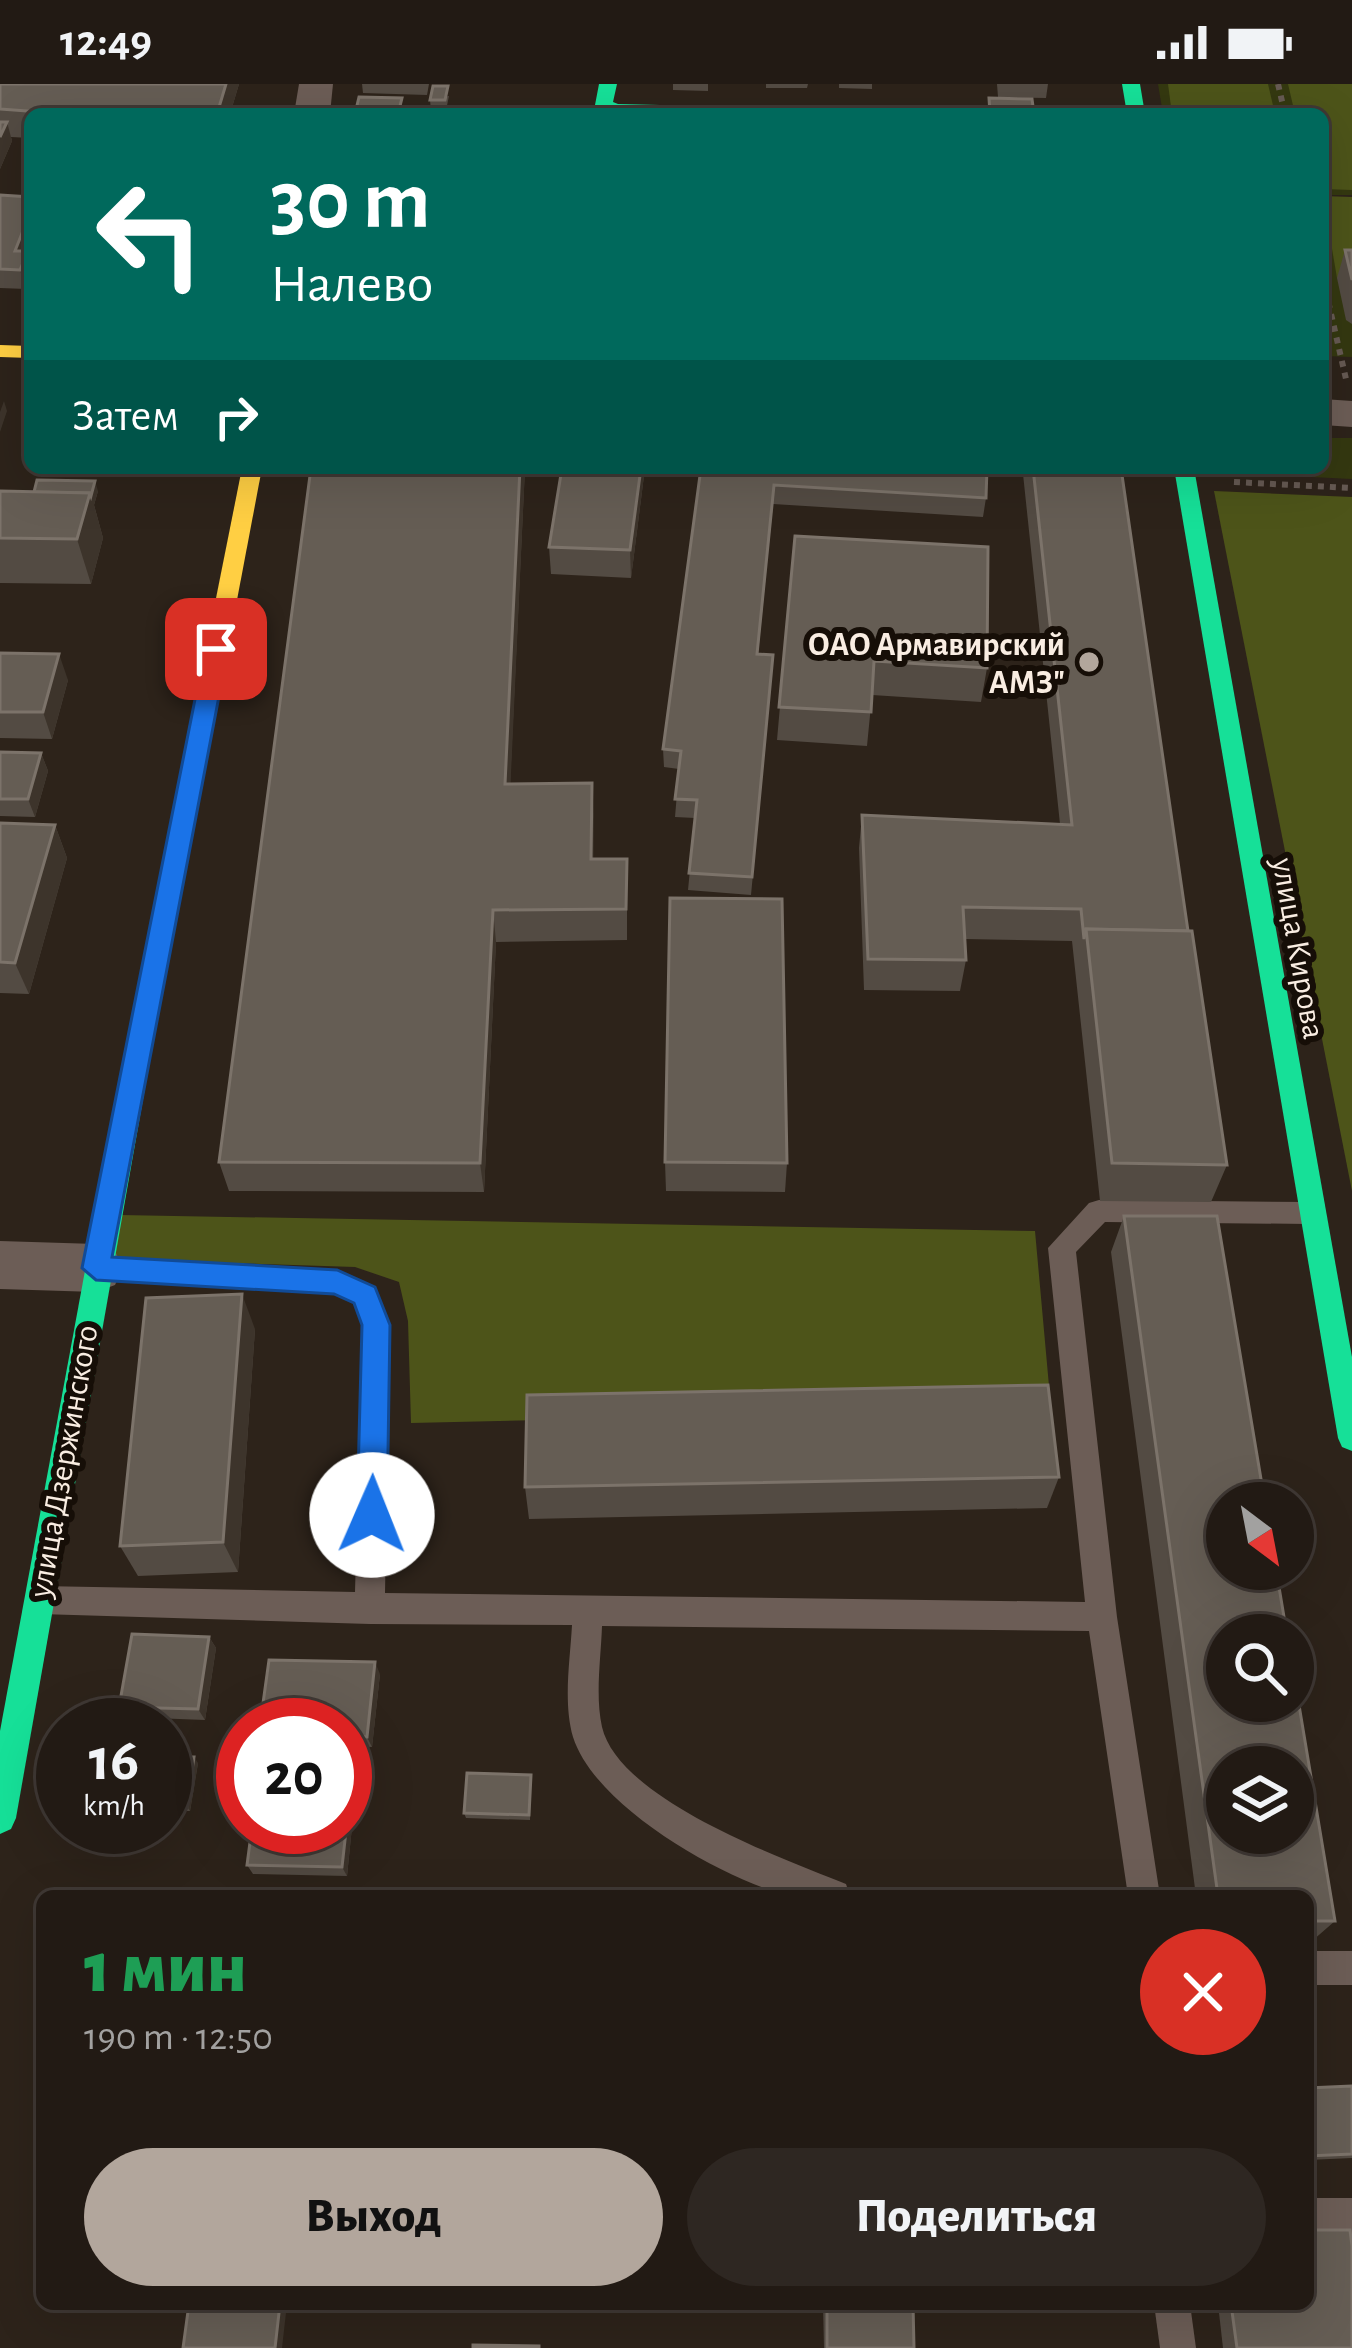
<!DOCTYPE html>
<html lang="ru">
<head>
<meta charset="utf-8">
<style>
  body { margin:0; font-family:"Alegreya Sans",sans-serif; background:#2e2722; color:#f1f3f6; height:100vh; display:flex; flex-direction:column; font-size:45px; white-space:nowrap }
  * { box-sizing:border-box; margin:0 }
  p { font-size:39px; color:#a2a1a0 }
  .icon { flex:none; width:66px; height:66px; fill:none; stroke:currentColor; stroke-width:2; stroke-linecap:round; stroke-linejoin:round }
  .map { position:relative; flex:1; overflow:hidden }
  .drawer { position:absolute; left:36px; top:1806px; width:1278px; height:420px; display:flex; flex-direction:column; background:#221a14; border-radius:18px; box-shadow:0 12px 48px #0002,0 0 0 3px #3f3834 }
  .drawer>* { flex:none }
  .banner { position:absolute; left:24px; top:24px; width:1305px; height:366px; border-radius:18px; box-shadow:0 12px 48px #0002,0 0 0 3px #3f3834; background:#00695c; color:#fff; overflow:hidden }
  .needle { width:78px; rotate:148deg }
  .tools { position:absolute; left:1206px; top:1398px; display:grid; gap:24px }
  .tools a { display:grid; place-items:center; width:108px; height:108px; border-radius:50%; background:#221a14; box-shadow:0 12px 48px #0002,0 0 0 3px #3f3834; font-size:60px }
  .speed { position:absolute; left:36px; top:1614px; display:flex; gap:24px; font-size:60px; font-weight:700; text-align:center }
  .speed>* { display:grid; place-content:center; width:156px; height:156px; border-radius:50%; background:#221a14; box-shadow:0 12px 48px #0002,0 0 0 3px #3f3834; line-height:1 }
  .speed small { font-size:30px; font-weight:400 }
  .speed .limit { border:18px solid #d22; background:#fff; color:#111 }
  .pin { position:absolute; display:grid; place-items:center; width:102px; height:102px; color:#fff; margin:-51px; border-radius:24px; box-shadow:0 6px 18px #0006 }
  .me { position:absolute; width:132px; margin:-66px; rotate:1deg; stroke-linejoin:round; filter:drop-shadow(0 0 9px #0008) }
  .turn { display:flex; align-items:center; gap:42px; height:252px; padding:0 48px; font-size:54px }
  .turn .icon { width:156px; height:156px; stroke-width:2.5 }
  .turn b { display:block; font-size:84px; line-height:102px }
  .then { display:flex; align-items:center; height:114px; padding:0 48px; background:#0003; gap:24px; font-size:45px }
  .round { display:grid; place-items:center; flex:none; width:126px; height:126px; border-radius:63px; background:#2e2722 }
  .overview { display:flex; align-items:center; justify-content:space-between; height:204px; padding:0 48px }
  h1 { font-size:72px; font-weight:800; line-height:90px; color:#1e9e55 }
  .action { display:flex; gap:24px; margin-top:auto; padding:24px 48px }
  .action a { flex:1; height:138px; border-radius:72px; background:#b2a69c; color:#111; font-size:48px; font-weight:800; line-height:138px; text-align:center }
  .action a+a { background:#2e2722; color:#f1f3f6 }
  .status { display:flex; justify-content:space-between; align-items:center; height:84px; padding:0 60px; background:#221a14; direction:ltr }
  .status svg { height:33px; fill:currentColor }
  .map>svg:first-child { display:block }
</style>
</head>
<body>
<div class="status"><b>12:49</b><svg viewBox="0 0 49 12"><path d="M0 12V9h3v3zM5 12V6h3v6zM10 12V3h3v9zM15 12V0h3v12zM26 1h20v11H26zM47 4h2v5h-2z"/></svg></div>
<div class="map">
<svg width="1352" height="2264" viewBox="0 0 1352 2264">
  <rect width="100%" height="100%" fill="#2d231a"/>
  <g fill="#343810">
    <path d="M1158 0H1352V111H1324L1352 232V273L1323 272V30H1163Z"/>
    <path d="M1323 354H1352V395L1208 388 1323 384Z"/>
  </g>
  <g fill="#4d5419">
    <path d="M1168 0H1268L1275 30H1172Z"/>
    <path d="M1288 0H1352V106L1323 105V30H1295Z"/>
    <path d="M1323 112 1352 113V194H1337Z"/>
    <path d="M1214 407 1352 413V1107Z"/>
    <path d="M120 1131 1035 1147 1051 1324 411 1339 408 1237 399 1198 355 1183 111 1175Z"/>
  </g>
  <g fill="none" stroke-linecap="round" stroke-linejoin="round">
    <g stroke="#665a53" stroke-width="6" stroke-dasharray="6 6" stroke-linecap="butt">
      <path d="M1278 0 1285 30"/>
      <path d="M1323 195 1346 295"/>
      <path d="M1234 398 1352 404"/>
    </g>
    <g fill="#6c5d56" fill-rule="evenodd">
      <path d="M1099 1116 1309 1118 1319 1121 1322 1129 1319 1137 1309 1140 1105 1138 1076 1168 1117 1533 1160 1812H1128L1089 1547 602 1542C601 1574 595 1611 602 1643 619 1716 784 1775 846 1800L850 1812C830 1812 805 1816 785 1811 718 1792 595 1722 573 1653 563 1618 570 1577 572 1541L370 1540 40 1530 29 1526 25 1516 29 1506 40 1502 355 1508 362 1241 354 1219 334 1210 96 1196 86 1192 82 1184 86 1176 96 1172 337 1186 375 1203 390 1241 385 1509 1085 1518 1048 1164 1089 1119Z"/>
      <rect x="1308" y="1867" width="44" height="34"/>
      <rect x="1308" y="2114" width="44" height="36"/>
      <path d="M1154 2220H1190L1196 2264H1160Z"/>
    </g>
    <g fill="#6c5d56" fill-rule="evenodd">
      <path d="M299 0H333L330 30H294Z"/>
      <path d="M1323 315 1352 317V343L1323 341Z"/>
      <path d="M0 1157 96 1160 115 1167 123 1184 115 1201 96 1208 0 1205Z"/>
    </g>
    <g fill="#16e098" fill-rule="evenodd">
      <path d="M599 0H617L613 18 618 20 744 23 753 28 615 30 595 21Z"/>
      <path d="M1122 0H1140L1145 30H1127Z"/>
      <path d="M1174 384H1194L1352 1273V1367L1342 1363 1338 1354Z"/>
      <path d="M138 960 151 970 16 1734 11 1745 0 1750V1647L125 970Z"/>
    </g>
    <g fill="#ffcf43" fill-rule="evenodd">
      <path d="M0 261 30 262V274L0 273Z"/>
      <path d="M242 384H262L151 970 138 980 125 970Z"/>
    </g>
  </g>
  <g fill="#534b43">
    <path d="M0 0H239L230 30H30V54L11 53 12 57 0 85Z"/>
    <path d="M362 0H429L427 11 363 9Z"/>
    <path d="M673 0H708V7L673 6Z"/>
    <path d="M766 0H808L807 4H766Z"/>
    <path d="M839 0H872V5L839 4Z"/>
    <path d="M997 0H1048L1046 14 998 13Z"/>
    <path d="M449 12 446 26H431L430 16Z"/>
    <path d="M0 111 30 113V162L28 167 30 174V195L26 205 0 204Z"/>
    <path d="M1345 166H1352V240L1346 236 1337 194Z"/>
    <path d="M525 384 510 700 592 699 593 775H627V856L496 858 484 1108 229 1107 219 1078Z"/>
    <path d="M645 384 631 494 551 490 549 463Z"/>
    <path d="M701 384 986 414 983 433 773 420 758 570 772 589 751 811 688 806 695 734 675 733 679 685 664 683 663 665Z"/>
    <path d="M1024 384H1121L1188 847 1227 1081 1211 1118 1100 1117 1072 857 965 855 966 876 960 907 864 906 859 764 862 731 1060 740 1023 390Z"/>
    <path d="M0 407H98L94 421 103 454 91 500 0 499Z"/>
    <path d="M795 452 987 584 981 618 872 611 867 662 777 656Z"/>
    <path d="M0 569 68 596 52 655 0 654Z"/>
    <path d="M0 668 41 669 48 687 35 733 0 732Z"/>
    <path d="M0 739 55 741 67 774 29 910 0 909Z"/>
    <path d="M665 1078 787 1079 785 1108 666 1107Z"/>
    <path d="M1124 1132 1335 1837 1312 1857H1308V1812H1196L1111 1168Z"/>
    <path d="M255 1245 238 1488 138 1492 120 1462Z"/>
    <path d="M1059 1393 1047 1424 529 1435 525 1403Z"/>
    <path d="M209 1553 216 1564 205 1636 127 1633 119 1623Z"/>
    <path d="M380 1590 372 1663 345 1662V1641Z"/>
    <path d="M165 1673 198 1679 190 1727H165Z"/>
    <path d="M531 1691 530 1736 466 1734 464 1729Z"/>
    <path d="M357 1694 347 1792 253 1790 247 1781Z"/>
    <path d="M1352 2002V2074L1308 2076V2004Z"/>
    <path d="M823 2220H913L914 2264H824Z"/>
    <path d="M1218 2220H1308L1352 2264H1223Z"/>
  </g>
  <g fill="#3d342b">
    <path d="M226 0H239L230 30H217Z"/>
    <path d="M7 38 12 57 0 85V53Z"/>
    <path d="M30 129V162L20 186 15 167Z"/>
    <path d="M28 167 30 174V195L26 205 20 186Z"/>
    <path d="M4 317 7 327 0 348V328Z"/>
    <path d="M520 384H525L509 733 505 700Z"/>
    <path d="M641 384H645L631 494 630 466Z"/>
    <path d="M95 397 98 407 94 421 103 454 91 500 77 455Z"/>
    <path d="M59 570 68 596 52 655 43 628Z"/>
    <path d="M41 669 48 687 35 733 28 715Z"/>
    <path d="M592 699 594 732 593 807 591 775Z"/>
    <path d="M55 741 67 774 29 910 15 879Z"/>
    <path d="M493 826 496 858 484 1108 480 1079Z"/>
    <path d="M242 1210 255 1245 238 1488 223 1458Z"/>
    <path d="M209 1553 216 1564 205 1636 198 1625Z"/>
    <path d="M375 1578 380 1590 372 1663 367 1653Z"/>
    <path d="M194 1673 198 1679 190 1727 187 1722Z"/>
    <path d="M353 1684 357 1694 347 1792 342 1783Z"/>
    <path d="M280 2220H287L282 2264H275Z"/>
  </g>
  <g fill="#655d54" stroke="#7c736a" stroke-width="3" fill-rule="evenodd">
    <path d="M0 0H226L217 30H68L0 25Z"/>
    <path d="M433 2H448L445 16H430Z"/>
    <path d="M359 13 402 14 398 30H355Z"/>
    <path d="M989 14 1032 15 1034 30H990Z"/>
    <path d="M0 38H7L0 53Z"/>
    <path d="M0 111 30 113V129L15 167H28L20 186 0 185Z"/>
    <path d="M1345 166H1352V196Z"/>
    <path d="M311 384H520L505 700 592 699 591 775H627L626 825 493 826 480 1079 219 1078Z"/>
    <path d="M562 384H641L630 466 549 463Z"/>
    <path d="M701 384H987L986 414 774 401 757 570 773 571 752 793 689 789 697 716 675 715 681 667 663 665Z"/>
    <path d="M1033 384H1121L1188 847 1086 845 1084 855 1081 825 963 823 966 876 868 875 862 731 1072 741Z"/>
    <path d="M37 396 95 397 91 412 90 409 34 408Z"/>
    <path d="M0 407 90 409 77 455 0 454Z"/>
    <path d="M795 452 988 463 987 584 874 577 871 628 779 623Z"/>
    <path d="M0 569 59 570 43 628H0Z"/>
    <path d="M0 668 41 669 28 715H0Z"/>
    <path d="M0 739 55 741 15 879 0 878Z"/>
    <path d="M670 814 782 815 787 1079 665 1078Z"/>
    <path d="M1086 845 1192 847 1227 1081 1112 1079Z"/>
    <path d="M1124 1132H1217L1265 1419H1227V1485H1276L1287 1551H1227V1617H1293V1585L1335 1837H1308V1812H1218ZM1227 1683H1293V1749H1227Z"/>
    <path d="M242 1210 223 1458 120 1462 146 1214Z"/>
    <path d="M1048 1301 1059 1393 525 1403 527 1311Z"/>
    <path d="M132 1550 209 1553 198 1625 119 1623Z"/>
    <path d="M269 1576 375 1578 367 1653 345 1652V1641H260Z"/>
    <path d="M165 1673H194L187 1722H165Z"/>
    <path d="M345 1684H353L342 1783 247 1781 252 1743H345Z"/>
    <path d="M467 1689 531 1691 529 1731 464 1729Z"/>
    <path d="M1352 2002V2070L1308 2072V2004Z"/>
    <path d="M1308 2146H1350L1352 2162V2264H1237L1231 2220H1308Z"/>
    <path d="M189 2220H280L275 2264H183Z"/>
    <path d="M827 2220H913L914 2264H827Z"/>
    <path d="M473 2261 539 2262V2264H473Z"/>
  </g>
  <path fill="#1a73e8" stroke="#114b97" stroke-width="3" d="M216 557 228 565 112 1173 337 1186 375 1203 390 1241 387 1431 382 1441 372 1445 361 1441 357 1431 362 1241 354 1219 334 1210 96 1196 82 1184 205 565Z"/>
  <circle fill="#b2a69c" stroke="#160e07" stroke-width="4.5" cx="1089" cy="578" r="12"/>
  <g text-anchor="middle" stroke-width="12" stroke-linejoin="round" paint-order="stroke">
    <g font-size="33" font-weight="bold" fill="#f9ede2" stroke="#160e07" text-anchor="end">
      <text x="1065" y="571">ОАО Армавирский<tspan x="1065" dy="38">АМЗ"</tspan></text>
    </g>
    <g font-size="33" fill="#f9ede2" stroke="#160e07">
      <text transform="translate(1300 864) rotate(80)" y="12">улица Кирова</text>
      <text transform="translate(62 1377) rotate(-80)" y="12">улица Дзержинского</text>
    </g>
  </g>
</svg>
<div class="tools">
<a><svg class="needle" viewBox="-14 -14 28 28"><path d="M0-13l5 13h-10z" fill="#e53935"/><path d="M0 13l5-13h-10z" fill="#a2a1a0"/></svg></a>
<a><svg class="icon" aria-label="search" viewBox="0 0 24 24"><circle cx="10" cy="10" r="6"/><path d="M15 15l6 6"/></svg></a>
<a><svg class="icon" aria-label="layers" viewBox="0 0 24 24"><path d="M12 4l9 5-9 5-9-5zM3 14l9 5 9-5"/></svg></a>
</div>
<div class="speed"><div>16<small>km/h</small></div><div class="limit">20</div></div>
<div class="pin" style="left:216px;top:565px;background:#d93025"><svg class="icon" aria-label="arrive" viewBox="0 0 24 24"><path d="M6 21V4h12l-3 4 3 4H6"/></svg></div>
<svg class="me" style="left:372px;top:1431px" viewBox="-20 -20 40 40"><circle r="19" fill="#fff"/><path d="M0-13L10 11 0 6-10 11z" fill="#1a73e8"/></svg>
<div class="banner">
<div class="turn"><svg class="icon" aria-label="left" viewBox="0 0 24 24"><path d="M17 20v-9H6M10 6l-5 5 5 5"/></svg><div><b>30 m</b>Налево</div></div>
<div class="then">Затем<svg class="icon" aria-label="right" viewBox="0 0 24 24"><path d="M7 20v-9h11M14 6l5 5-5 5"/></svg></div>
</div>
<section class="drawer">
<div class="overview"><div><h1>1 мин</h1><p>190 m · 12:50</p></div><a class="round" style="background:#d93025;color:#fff"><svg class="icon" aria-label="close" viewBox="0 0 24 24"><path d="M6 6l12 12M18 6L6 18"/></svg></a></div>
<div class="action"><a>Выход</a><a>Поделиться</a></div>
</section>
</div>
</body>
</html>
